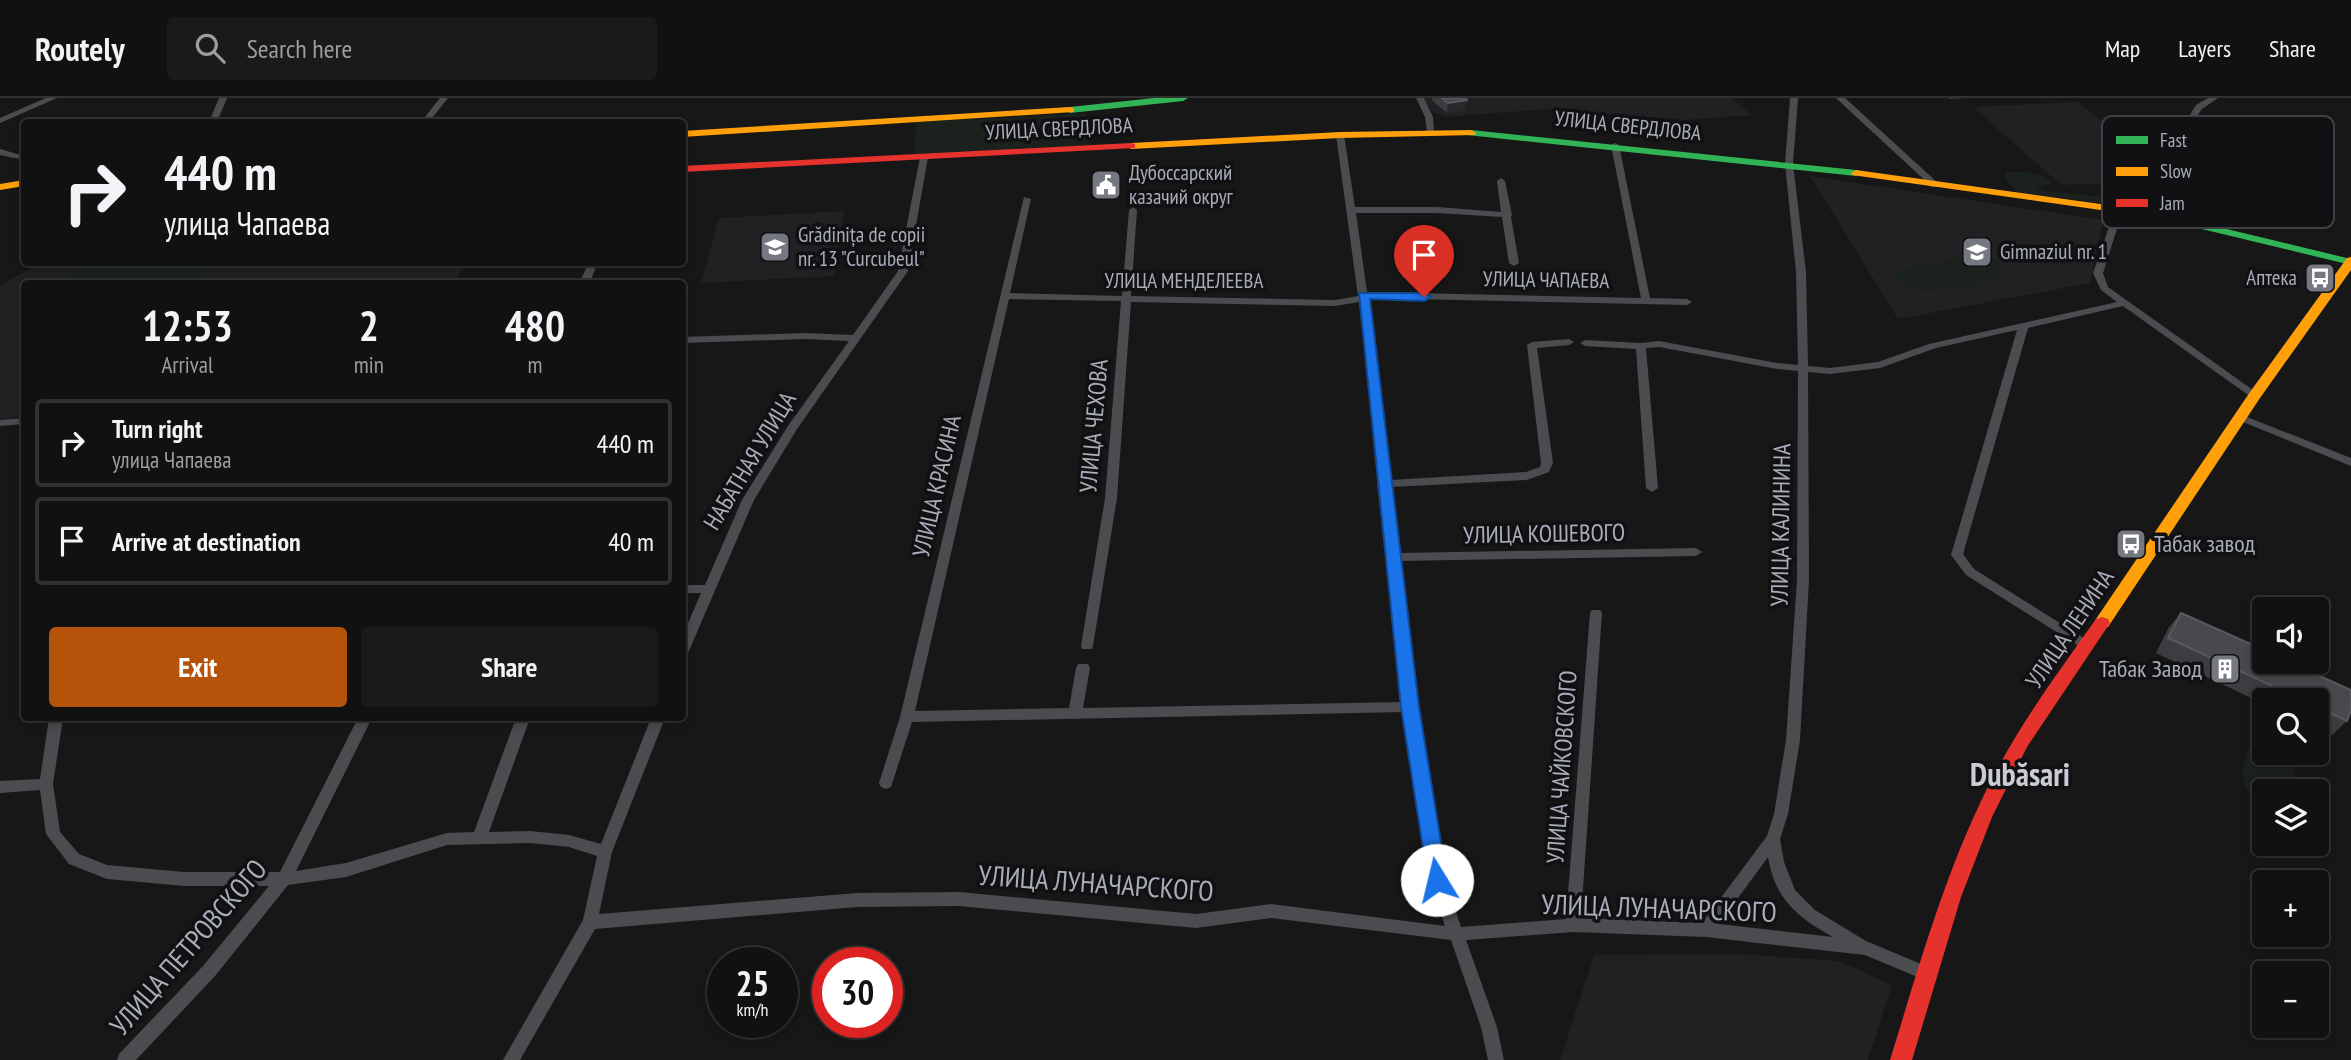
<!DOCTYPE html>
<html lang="en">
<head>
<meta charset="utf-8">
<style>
  body { margin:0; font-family:"PT Sans Narrow",sans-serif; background:#1a1a1a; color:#f1f3f6; height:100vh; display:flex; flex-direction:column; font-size:26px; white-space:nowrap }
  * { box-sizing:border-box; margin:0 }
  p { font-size:23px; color:#9c9d9f }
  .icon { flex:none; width:38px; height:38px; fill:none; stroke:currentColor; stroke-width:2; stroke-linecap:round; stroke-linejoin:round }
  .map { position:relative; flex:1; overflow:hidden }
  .sheet { position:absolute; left:21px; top:182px; width:665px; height:441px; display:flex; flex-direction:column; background:#111; border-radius:7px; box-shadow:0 4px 10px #0003,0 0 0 2px #303131 }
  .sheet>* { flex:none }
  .guide { position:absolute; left:21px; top:21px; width:665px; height:147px; border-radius:7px; box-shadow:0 4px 10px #0003,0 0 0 2px #303131; background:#111; color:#f1f3f6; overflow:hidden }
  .buttons { position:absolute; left:2252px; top:499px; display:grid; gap:14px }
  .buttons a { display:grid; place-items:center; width:77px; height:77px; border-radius:7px; background:#111; box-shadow:0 4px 10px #0003,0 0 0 2px #303131; font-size:35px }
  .speed { position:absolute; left:707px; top:849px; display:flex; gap:14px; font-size:35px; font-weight:700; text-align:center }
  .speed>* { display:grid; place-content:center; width:91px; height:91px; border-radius:50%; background:#111; box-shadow:0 4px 10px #0003,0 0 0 2px #303131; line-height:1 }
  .speed small { font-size:18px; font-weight:400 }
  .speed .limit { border:10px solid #d22; background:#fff; color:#111 }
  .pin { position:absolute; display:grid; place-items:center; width:60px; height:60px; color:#fff; margin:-72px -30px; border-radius:50% 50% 50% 0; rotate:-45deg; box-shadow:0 0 7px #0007 }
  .pin .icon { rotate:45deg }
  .me { position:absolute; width:77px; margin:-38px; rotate:351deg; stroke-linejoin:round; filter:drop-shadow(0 0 5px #0008) }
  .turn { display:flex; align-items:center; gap:24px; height:147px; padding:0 28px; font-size:32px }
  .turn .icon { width:91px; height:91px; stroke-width:2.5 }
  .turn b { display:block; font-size:49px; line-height:60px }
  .eta { display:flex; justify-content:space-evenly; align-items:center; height:119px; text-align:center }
  .eta b { font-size:42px; font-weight:700; line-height:49px }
  .button { display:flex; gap:14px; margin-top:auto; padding:14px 28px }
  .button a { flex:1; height:80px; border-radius:7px; background:#b45309; color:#fff; font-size:28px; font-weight:700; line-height:80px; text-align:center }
  .button a+a { background:#1a1a1a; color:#f1f3f6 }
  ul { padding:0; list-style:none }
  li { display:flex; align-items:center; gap:21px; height:88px; margin:0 14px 10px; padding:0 14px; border:4px solid #303131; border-radius:7px }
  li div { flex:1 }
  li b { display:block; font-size:26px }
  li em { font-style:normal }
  header { display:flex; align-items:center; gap:42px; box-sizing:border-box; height:98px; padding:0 35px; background:#111; border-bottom:2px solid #303131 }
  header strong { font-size:33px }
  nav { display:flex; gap:38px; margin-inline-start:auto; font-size:24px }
  .search { width:490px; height:63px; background:#1a1a1a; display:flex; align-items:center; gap:18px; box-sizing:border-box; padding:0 24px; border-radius:7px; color:#9c9d9f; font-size:26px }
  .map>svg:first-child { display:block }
</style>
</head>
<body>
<header>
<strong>Routely</strong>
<div class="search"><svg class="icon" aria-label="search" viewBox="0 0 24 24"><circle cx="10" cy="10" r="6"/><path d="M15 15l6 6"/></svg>Search here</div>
<nav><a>Map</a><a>Layers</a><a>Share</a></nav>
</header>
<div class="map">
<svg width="2351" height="962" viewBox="0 0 2351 962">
  <rect width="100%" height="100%" fill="#171717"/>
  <g fill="#212124">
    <path d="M1423 0H1732L1752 17 1684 22 1547 11 1444 19 1430 12Z"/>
    <path d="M2078 4 2133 47 2109 49 2150 83 2061 87 1973 9Z"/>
    <path d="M1810 78 2103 122 2090 185 1898 221Z"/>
    <path d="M844 113 834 178 701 185 719 120Z"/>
    <path d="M167 164H317L314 168H389L392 165H465L454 186H24V319L0 321V187L34 169Z"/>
    <path d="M1739 856 1839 863 1892 887 1868 962H1560L1594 857Z"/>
  </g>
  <g fill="#1b211c">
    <path d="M1086 15 1090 47 914 56 916 24Z"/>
    <path d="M2092 50 2123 51 2145 57 2147 61 2141 62 2160 70 2163 80 2153 112 2017 94 2004 80 2006 74C2019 73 2041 74 2051 83L2050 86 2039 89 2038 92 2093 98 2105 95 2124 101 2138 99 2137 79Z"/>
    <path d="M1977 156C1989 158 2005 164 2006 177 1971 185 1930 206 1897 183L1895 177 1901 172Z"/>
    <path d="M163 164 210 165 196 185H64L75 169Z"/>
    <path d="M2264 629V654L2297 655 2292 693H2264V705C2229 690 2243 651 2264 629Z"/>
  </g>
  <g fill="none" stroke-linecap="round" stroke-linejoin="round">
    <g fill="#4b4c50" fill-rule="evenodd">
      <path d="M46 0H57L0 25V20Z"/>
      <path d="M219 0H227L217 24H209Z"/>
      <path d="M440 0H448L429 24H421Z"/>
      <path d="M1416 0H1424L1433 19 1434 36 1427 34 1425 19Z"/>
      <path d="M1790 0H1798L1793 66 1806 174 1808 268 1830 270 1878 264 1929 246 2117 204 2101 192 2093 175 2115 112 2119 109 2123 112 2103 175 2108 189 2260 297 2259 299H2251L2123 208 2028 230 1963 456 1974 471 2090 544 2091 547 2090 550 2085 552 1966 477 1951 457 2017 232 1936 250 1880 270 1830 276 1808 274 1809 482 1800 642 1788 716 1780 741 1784 764 1795 792 1815 812 1866 843 1933 871 1935 876 1933 881 1927 883 1865 857 1706 839 1573 834 1466 842 1497 929 1504 962H1488L1481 929 1451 842 1271 820 1196 830 959 808 857 809 595 831 520 962H503L583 822 597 758 569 749 530 745 447 747 346 779 288 787 215 878 136 962H117L119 956 203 868 269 788H184L107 781 69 766 46 736 40 692 0 695V683L40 681 49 620H63L53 686 60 734 79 756 107 767 184 774H280L358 620H372L296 773 346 765 447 735 474 734 516 620H530L489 734 530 733 569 737 601 746 651 620H665L612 754 599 816 857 795 959 794 1196 816 1271 806 1445 828 1429 782 1404 614 912 624 891 689 886 691 881 689 879 685 900 619 1024 99 1031 101 1010 195 1122 198 1129 112 1133 109 1137 112 1131 198 1335 202 1358 198 1336 37 1340 35 1344 37 1355 109H1437L1501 114 1497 83 1501 80 1505 83 1512 117 1511 119 1519 165 1514 168 1509 165 1502 119 1437 115H1356L1367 194 1641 200 1611 47 1615 45 1619 47 1650 200 1687 201 1692 204 1687 207 1368 200 1390 382 1526 374 1540 369 1541 365 1527 247 1532 244 1569 241 1574 244 1569 247 1537 250 1553 365 1549 374 1527 382 1391 389 1398 455 1696 450 1702 454 1696 458 1399 463 1417 609 1445 782 1461 829 1566 821 1590 515 1592 512H1600L1602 515 1581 820 1702 825 1767 738 1774 716 1786 642 1797 482 1798 273 1777 271 1659 249 1646 250 1658 390 1652 394 1646 390 1636 251 1585 248 1580 245 1585 242 1641 245 1659 243 1777 265 1798 267 1796 174 1785 66ZM1009 201 1121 203 1105 400 1081 548 1082 551H1092L1093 548 1117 400 1131 204 1335 208 1359 204 1379 384 1377 386 1403 604 1083 610 1090 570 1088 566H1078L1076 570 1069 610 915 613ZM1768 759C1775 801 1797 819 1833 839L1719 826Z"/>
      <path d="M1836 0H1845L1938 85V89H1932Z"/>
      <path d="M2208 0H2218L2202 11 2199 15 2160 117 2153 119 2152 117 2191 15 2196 7Z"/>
      <path d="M0 51 24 58V62L0 57Z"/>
      <path d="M924 56 928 59 908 173 797 331 754 402 688 555 687 558 682 560V539L701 495H682V487H705L742 402 788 328 849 243 806 241 682 245V239L806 235 853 237 898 173 920 59Z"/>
      <path d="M589 164H598L589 186H579Z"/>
      <path d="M2242 317 2351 360V368L2238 322 2237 320 2238 318Z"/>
      <path d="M24 320V326L0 328V322Z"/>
    </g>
    <g fill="#30b455" fill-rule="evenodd">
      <path d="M1154 0H1188L1183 3 1070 15 1065 12 1070 9Z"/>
      <path d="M1471 32 1856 72 1861 75 1856 78 1467 37 1466 35Z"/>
      <path d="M2122 109 2156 114 2351 161V167L2156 120 2118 114V110Z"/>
    </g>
    <g fill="#ff9f0a" fill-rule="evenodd">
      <path d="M1070 9 1074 10V14L682 39V33Z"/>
      <path d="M1471 32 1476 35 1475 37 1340 40 1131 51 1126 48 1131 45 1340 34Z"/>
      <path d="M1856 72 2122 109 2128 112 2122 115 1852 77 1851 75Z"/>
      <path d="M24 82V88L0 92V86Z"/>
      <path d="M2351 159V172L2260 300 2108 529H2096L2094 525 2096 521 2250 294 2347 160Z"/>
    </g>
    <g fill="#e5322d" fill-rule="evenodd">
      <path d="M1131 45 1135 46V50L682 74V68Z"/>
      <path d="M2102 519 2108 521 2110 525 2027 649 1992 719 1961 799 1912 962H1890C1920 865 1947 767 1994 677 2023 621 2060 572 2096 521Z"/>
    </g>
  </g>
  <g fill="#3c3d40">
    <path d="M1432 0H1465V12L1447 15 1432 2Z"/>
    <path d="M1949 0H1966L1950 1Z"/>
    <path d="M2181 515 2264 552V564H2289L2351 592V612L2347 623 2332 637 2317 630V602H2264V606L2156 555 2169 529Z"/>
  </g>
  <path fill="#28292a" d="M1467 2 1465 12 1447 15 1448 5Z"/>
  <g fill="#48494d" stroke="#57595e" stroke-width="2">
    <path d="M1442 0H1465L1467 2 1448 5Z"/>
    <path d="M2181 515 2264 552V564H2289L2351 592V612L2347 623 2317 609V602H2303L2168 540Z"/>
  </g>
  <path fill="#1a73e8" stroke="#114b97" stroke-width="2" d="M1359 195H1424L1431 199 1424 203 1370 201 1419 609 1447 782 1444 788 1437 790 1430 788 1428 782 1401 609Z"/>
  <defs>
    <g id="civic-square" transform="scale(1.575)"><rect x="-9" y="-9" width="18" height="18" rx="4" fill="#757880" stroke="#111113"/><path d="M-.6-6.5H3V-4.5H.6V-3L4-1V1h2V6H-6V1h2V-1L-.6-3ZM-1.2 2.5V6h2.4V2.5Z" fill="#fff"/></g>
    <g id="school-square" transform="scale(1.575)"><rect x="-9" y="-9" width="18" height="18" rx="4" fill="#757880" stroke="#111113"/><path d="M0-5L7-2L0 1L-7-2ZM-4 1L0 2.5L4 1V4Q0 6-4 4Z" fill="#fff"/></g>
    <g id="bus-square" transform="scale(1.575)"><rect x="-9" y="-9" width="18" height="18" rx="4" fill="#757880" stroke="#111113"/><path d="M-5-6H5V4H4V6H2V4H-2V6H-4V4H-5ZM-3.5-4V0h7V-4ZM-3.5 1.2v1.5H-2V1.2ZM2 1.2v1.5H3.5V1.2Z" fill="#fff"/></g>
    <g id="building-square" transform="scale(1.575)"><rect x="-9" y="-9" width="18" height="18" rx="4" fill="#757880" stroke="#111113"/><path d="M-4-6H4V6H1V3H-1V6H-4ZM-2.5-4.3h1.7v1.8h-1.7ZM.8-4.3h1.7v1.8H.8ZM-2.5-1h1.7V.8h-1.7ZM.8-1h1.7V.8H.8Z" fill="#fff"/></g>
  </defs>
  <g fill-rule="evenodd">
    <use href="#civic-square" x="1106" y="87"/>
    <use href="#school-square" x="775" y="149"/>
    <use href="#school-square" x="1977" y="154"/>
    <use href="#bus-square" x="2320" y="180"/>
    <use href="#bus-square" x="2131" y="446"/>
    <use href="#building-square" x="2225" y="571"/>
  </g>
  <g text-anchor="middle" stroke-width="7" stroke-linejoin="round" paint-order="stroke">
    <g font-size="21" fill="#a8adb8" stroke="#111113">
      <text transform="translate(1628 28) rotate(6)" y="7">УЛИЦА СВЕРДЛОВА</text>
      <text transform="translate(1059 31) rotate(-3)" y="7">УЛИЦА СВЕРДЛОВА</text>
      <text transform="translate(1546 182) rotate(1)" y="7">УЛИЦА ЧАПАЕВА</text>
      <text x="1184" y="190">УЛИЦА МЕНДЕЛЕЕВА</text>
    </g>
    <g font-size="21" fill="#a8adb8" stroke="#111113" text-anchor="start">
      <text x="1129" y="82">Дубоссарский<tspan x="1129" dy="24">казачий округ</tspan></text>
      <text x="798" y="144">Grădinița de copii<tspan x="798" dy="24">nr. 13 "Curcubeul"</tspan></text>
      <text x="2000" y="161">Gimnaziul nr. 1</text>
      <text x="2297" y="187" text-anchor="end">Аптека</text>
    </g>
    <g font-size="24" fill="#a8adb8" stroke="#111113">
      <text transform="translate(1094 328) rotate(-85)" y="8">УЛИЦА ЧЕХОВА</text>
      <text transform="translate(750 363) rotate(-59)" y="8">НАБАТНАЯ УЛИЦА</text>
      <text transform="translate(937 388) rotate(-77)" y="8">УЛИЦА КРАСИНА</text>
      <text transform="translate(1781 427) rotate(-89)" y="8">УЛИЦА КАЛИНИНА</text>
      <text transform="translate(1544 436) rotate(-1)" y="8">УЛИЦА КОШЕВОГО</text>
      <text transform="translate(2070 531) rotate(-56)" y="8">УЛИЦА ЛЕНИНА</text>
      <text transform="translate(1562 669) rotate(-86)" y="8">УЛИЦА ЧАЙКОВСКОГО</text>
    </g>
    <g font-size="24" fill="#a8adb8" stroke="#111113" text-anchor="start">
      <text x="2154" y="454">Табак завод</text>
      <text x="2202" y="579" text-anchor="end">Табак Завод</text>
    </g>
    <g font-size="28" fill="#a8adb8" stroke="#111113">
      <text transform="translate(1096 785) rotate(4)" y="10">УЛИЦА ЛУНАЧАРСКОГО</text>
      <text transform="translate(1659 810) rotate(2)" y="10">УЛИЦА ЛУНАЧАРСКОГО</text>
      <text transform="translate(188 849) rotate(-49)" y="10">УЛИЦА ПЕТРОВСКОГО</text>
    </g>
    <g font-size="32" font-weight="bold" fill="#c9ccd4" stroke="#111113">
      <text x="2020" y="688">Dubăsari</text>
    </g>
  </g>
  <rect x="2102" y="18" width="232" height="112" rx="10" fill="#111113" stroke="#3e4045" stroke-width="2"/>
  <rect x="2116" y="38" width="32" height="8" fill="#30b455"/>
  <rect x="2116" y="69" width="32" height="9" fill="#ff9f0a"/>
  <rect x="2116" y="101" width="32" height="8" fill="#e5322d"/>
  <g font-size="19" fill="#a8adb8">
    <text x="2160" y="49">Fast</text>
    <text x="2160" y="80">Slow</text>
    <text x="2160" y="112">Jam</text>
  </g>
</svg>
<div class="buttons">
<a><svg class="icon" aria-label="sound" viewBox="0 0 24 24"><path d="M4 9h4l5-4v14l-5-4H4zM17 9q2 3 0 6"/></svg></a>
<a><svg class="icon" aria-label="search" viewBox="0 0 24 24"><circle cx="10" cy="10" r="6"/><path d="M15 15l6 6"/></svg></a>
<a><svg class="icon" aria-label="layers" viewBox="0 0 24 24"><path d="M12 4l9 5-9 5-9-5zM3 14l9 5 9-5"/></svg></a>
<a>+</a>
<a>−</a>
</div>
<div class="speed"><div>25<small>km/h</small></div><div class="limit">30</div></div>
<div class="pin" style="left:1424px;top:199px;background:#d93025"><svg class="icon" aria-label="arrive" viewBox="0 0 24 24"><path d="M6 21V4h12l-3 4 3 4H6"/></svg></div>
<svg class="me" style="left:1437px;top:782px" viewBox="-20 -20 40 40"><circle r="19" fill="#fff"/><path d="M0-13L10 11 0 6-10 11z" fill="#1a73e8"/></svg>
<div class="guide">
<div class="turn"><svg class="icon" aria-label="right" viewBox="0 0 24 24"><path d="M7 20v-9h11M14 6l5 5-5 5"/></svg><div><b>440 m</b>улица Чапаева</div></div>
</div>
<section class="sheet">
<div class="eta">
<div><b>12:53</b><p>Arrival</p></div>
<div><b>2</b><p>min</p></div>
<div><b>480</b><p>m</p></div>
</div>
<ul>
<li><svg class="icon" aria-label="right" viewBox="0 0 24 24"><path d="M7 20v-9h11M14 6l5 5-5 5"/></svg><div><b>Turn right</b><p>улица Чапаева</p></div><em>440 m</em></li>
<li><svg class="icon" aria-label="arrive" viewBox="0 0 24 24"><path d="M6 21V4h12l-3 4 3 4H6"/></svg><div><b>Arrive at destination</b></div><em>40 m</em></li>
</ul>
<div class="button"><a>Exit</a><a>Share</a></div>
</section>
</div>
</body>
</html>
